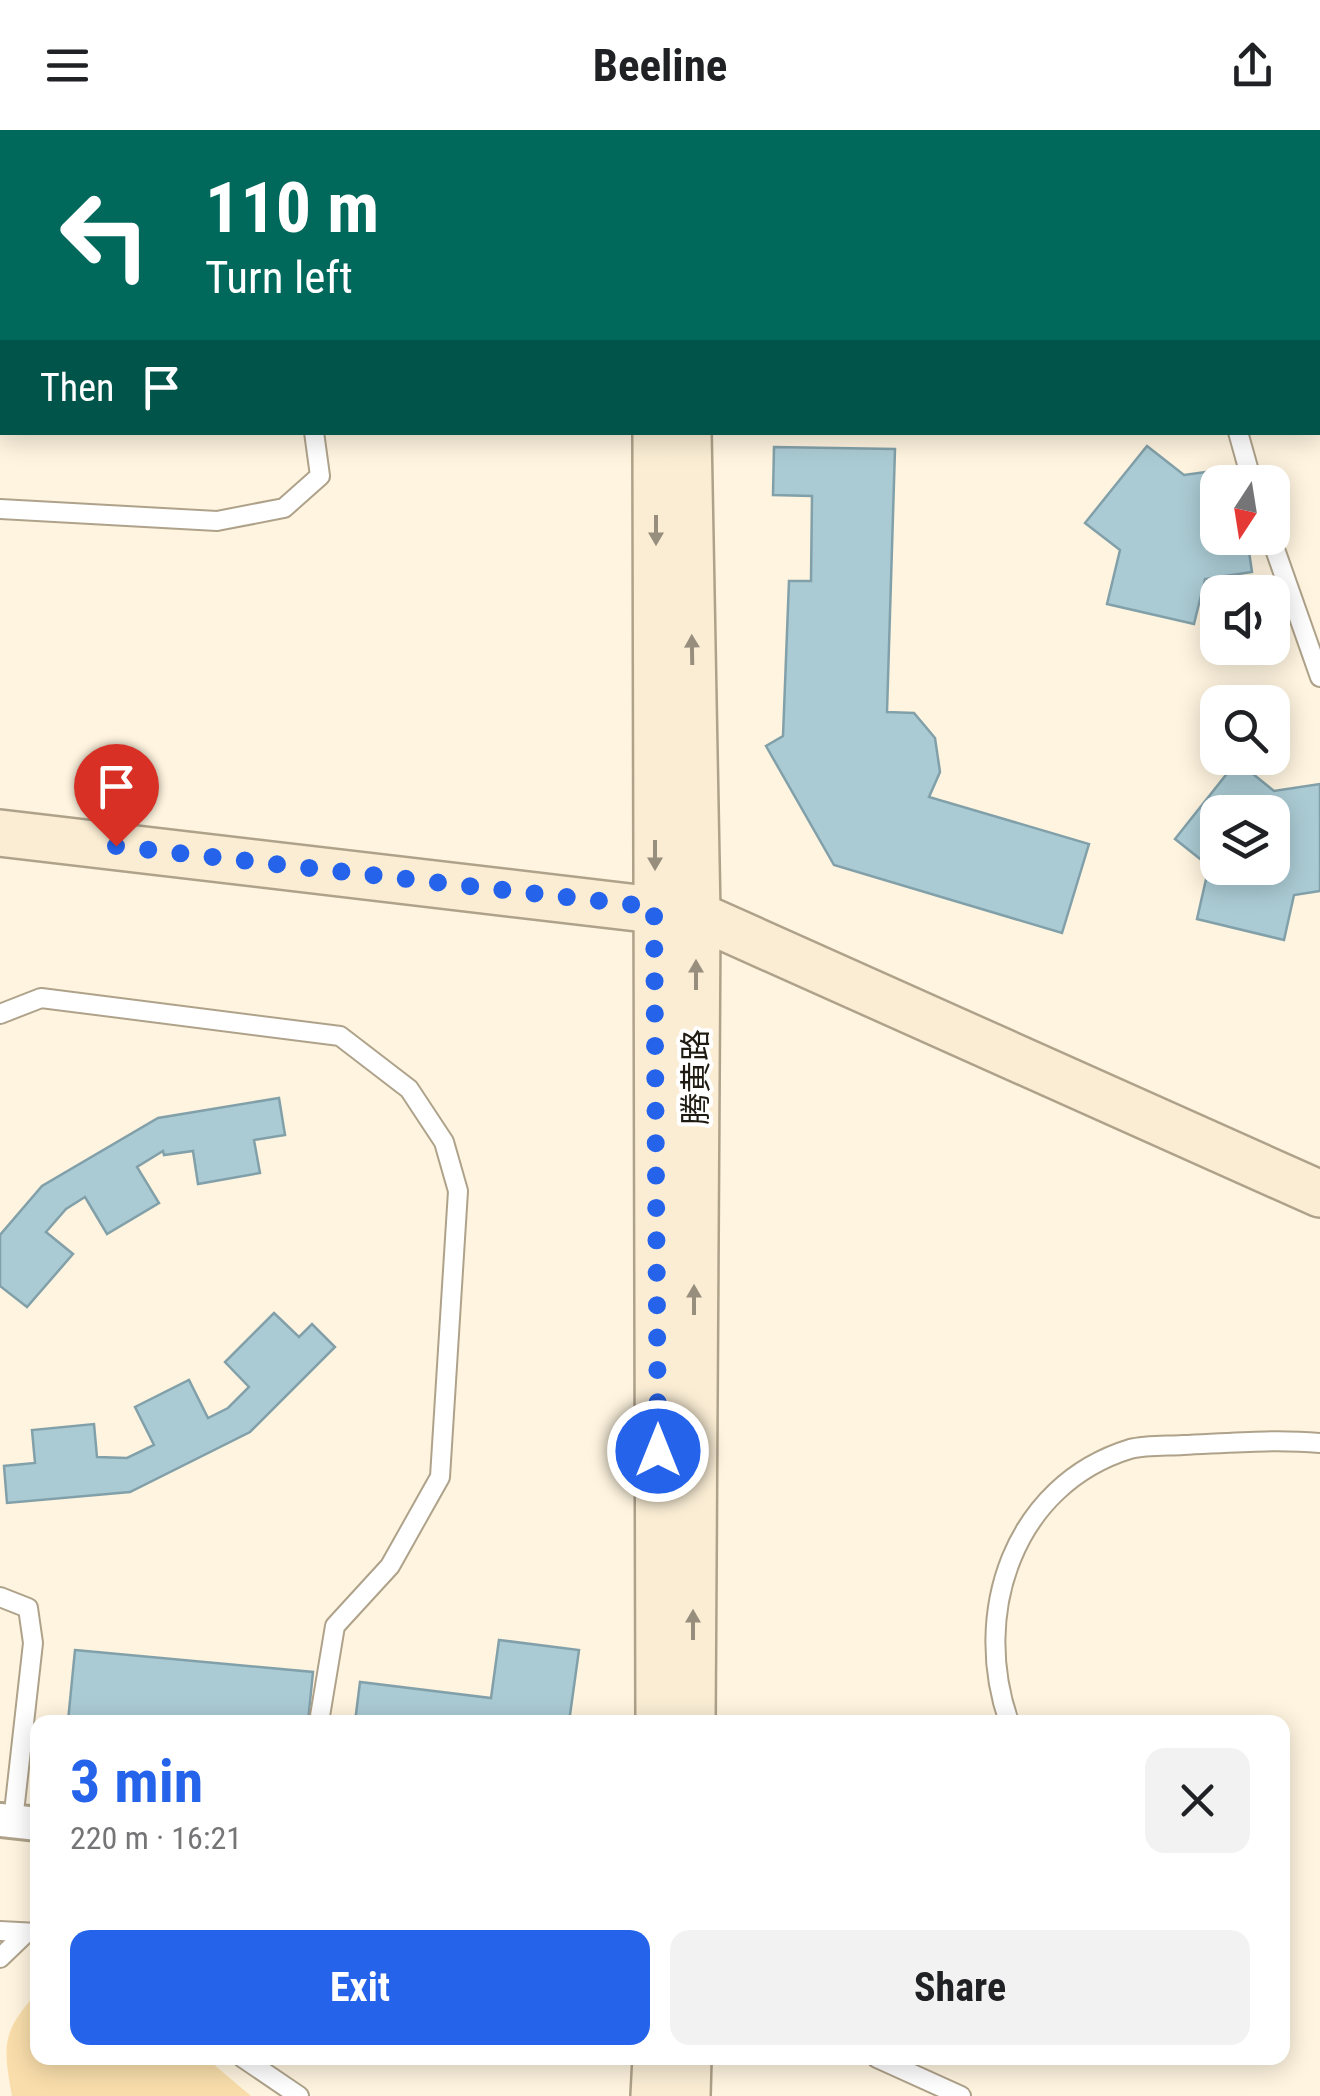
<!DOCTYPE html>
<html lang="en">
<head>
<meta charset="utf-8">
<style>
  body { margin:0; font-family:"Roboto Condensed","Noto Sans SC",sans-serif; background:#f2f2f2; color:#202124; height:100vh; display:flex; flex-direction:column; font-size:38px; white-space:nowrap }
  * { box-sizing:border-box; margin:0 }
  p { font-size:32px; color:#757577 }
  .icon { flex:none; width:55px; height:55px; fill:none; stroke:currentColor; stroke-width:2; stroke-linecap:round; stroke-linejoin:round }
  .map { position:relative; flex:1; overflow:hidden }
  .side { position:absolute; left:30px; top:1585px; width:1260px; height:350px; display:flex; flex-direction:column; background:#fff; border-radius:20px; box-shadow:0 5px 25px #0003 }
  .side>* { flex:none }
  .guide { position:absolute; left:0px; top:0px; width:1320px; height:305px; box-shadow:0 5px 25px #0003; background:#00695c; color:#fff; overflow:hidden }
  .needle { width:65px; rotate:192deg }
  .controls { position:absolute; left:1200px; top:335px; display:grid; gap:20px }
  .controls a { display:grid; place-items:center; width:90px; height:90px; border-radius:20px; background:#fff; box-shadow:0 5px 25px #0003; font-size:50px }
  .pin { position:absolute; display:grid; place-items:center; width:85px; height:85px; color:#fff; margin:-102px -42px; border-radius:50% 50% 50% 0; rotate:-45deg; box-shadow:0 0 10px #0007 }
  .pin .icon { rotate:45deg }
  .me { position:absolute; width:110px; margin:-55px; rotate:0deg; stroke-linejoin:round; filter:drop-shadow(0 0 8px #0008) }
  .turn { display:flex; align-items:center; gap:35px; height:210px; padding:0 40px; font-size:45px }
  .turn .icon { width:130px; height:130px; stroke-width:2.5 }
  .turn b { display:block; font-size:70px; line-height:85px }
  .then { display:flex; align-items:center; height:95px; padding:0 40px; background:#0003; gap:20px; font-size:38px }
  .round { display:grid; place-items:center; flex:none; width:105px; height:105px; border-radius:20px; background:#f2f2f2 }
  .overview { display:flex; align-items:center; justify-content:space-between; height:170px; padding:0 40px }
  h1 { font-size:60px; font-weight:700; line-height:75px; color:#2563eb }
  .cta { display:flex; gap:20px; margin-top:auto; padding:20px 40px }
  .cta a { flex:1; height:115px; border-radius:20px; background:#2563eb; color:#fff; font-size:40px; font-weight:700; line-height:115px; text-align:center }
  .cta a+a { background:#f2f2f2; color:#202124 }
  header { display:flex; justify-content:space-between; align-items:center; height:130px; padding:0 40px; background:#fff; font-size:45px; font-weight:700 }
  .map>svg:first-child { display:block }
</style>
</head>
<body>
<header><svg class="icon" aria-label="menu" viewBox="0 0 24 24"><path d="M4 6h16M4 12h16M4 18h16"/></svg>Beeline<svg class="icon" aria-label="share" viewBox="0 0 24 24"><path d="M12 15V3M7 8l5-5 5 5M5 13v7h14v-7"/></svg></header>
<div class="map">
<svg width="1320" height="1966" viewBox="0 0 1320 1966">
  <rect width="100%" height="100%" fill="#fef4df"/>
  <path fill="#f9deab" d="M37 1863 38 1928H206L251 1966H12C3 1916 1 1902 37 1863Z"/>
  <g fill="#abcbd4" stroke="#82a0a9" stroke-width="2.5" fill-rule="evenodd">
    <path d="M0 0H110L2 2 0 43Z"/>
    <path d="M1147 316 1184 345 1236 338 1239 352H1218V408H1247L1252 442 1205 449 1194 494 1107 474 1120 420 1085 393Z"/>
    <path d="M774 317 895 319 887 582 914 583 935 608 940 642 929 667 1089 714 1062 803 834 735 766 616 783 606 789 451H811L812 366 773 365Z"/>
    <path d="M1237 631 1274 661 1320 654V761L1294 765 1284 810 1197 789 1209 736 1175 709ZM1218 682H1272V738H1218Z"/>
    <path d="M279 968 285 1005 254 1010 260 1043 198 1054 193 1021 164 1025 163 1021 137 1037 159 1073 107 1104 85 1067 66 1079 46 1102 73 1124 27 1177 0 1156V1105L42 1056 158 988Z"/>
    <path d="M274 1183 299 1207 312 1194 335 1217 250 1302 130 1362 7 1373 4 1336 35 1333 32 1300 94 1294 97 1327 127 1328 154 1315 135 1277 189 1250 208 1288 228 1278 249 1257 225 1232Z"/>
    <path d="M499 1510 579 1520 569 1592H355L360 1552 491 1568Z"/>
    <path d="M75 1520 313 1542 308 1592 68 1591Z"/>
  </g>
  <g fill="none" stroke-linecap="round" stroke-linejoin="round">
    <g stroke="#afa28a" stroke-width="22">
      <g id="lane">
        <path d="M270 0 271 2"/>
        <path d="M507 0 509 2"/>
        <path d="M779 0V2"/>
        <path d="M1211 2V0"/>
        <path d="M1238 302 1252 352"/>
        <path d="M0 379 217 391 284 378 320 346 314 302"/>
        <path d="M1271 408 1320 547"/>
        <path d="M0 884 41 868 340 906 409 959 444 1012 458 1061 440 1347 390 1436 335 1496 319 1592"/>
        <path d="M0 1467 28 1478 33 1513 13 1691"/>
        <path d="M1009 1592C971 1484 1013 1355 1130 1319 1146 1315 1166 1316 1183 1315 1229 1313 1274 1309 1320 1313"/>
        <path d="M0 1801 38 1803"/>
        <path d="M0 1828 26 1803"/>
        <path d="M243 1928 299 1966"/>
        <path d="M877 1928 961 1966"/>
      </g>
    </g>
    <g stroke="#afa28a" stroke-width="38">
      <path id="street" d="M0 1690 38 1694"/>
    </g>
    <g stroke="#afa28a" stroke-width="50">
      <g id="secondary">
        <path d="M684 0V2"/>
        <path d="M656 302 659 1592"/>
        <path d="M688 302 697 785 692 1592"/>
        <path d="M0 703 697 785 1320 1064"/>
        <path d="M654 1966 656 1928"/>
        <path d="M687 1966 688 1928"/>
      </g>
    </g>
    <use href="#lane" stroke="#fff" stroke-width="18"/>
    <use href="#street" stroke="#fff" stroke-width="32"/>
    <use href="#secondary" stroke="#faedd4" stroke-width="45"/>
  </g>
  <defs><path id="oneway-solid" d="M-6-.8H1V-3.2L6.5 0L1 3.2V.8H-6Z" transform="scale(2.5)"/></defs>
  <g fill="#978e7d">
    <use href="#oneway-solid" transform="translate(656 400) rotate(90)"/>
    <use href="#oneway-solid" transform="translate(692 520) rotate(-91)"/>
    <use href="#oneway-solid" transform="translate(655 725) rotate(90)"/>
    <use href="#oneway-solid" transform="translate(696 845) rotate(-90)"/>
    <use href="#oneway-solid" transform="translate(694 1170) rotate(-90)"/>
    <use href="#oneway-solid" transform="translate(693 1495) rotate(-90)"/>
  </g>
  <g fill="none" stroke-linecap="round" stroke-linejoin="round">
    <path stroke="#2563eb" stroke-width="18" stroke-dasharray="0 32.4" d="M116 716 654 777 658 1321"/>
  </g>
  <g text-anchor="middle" stroke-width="8" stroke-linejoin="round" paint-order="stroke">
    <g font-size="32" fill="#1f1b12" stroke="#fff">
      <text transform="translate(696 947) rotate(-90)" y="11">腾黄路</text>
    </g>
  </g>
</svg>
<div class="controls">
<a><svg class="needle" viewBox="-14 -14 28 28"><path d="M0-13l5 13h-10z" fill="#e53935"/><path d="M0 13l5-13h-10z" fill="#757577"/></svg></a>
<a><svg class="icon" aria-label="sound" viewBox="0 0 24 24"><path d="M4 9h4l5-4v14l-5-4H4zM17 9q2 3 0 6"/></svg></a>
<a><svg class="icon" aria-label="search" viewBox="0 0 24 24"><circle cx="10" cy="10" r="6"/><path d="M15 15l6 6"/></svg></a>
<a><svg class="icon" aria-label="layers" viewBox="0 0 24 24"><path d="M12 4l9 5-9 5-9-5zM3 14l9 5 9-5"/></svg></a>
</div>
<div class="pin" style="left:116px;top:716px;background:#d93025"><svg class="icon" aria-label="arrive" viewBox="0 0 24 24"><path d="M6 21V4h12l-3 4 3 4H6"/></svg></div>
<svg class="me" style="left:658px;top:1321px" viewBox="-20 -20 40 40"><circle r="17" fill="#2563eb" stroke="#fff" stroke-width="3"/><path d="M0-11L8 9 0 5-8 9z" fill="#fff"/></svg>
<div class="guide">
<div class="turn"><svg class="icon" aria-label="left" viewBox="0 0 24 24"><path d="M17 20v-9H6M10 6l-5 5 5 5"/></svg><div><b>110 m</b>Turn left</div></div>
<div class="then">Then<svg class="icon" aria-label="arrive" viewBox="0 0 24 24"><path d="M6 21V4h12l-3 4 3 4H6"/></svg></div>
</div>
<section class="side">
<div class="overview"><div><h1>3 min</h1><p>220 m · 16:21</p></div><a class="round"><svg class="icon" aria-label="close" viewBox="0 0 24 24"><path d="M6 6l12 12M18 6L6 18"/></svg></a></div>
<div class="cta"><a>Exit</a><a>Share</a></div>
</section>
</div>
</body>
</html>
